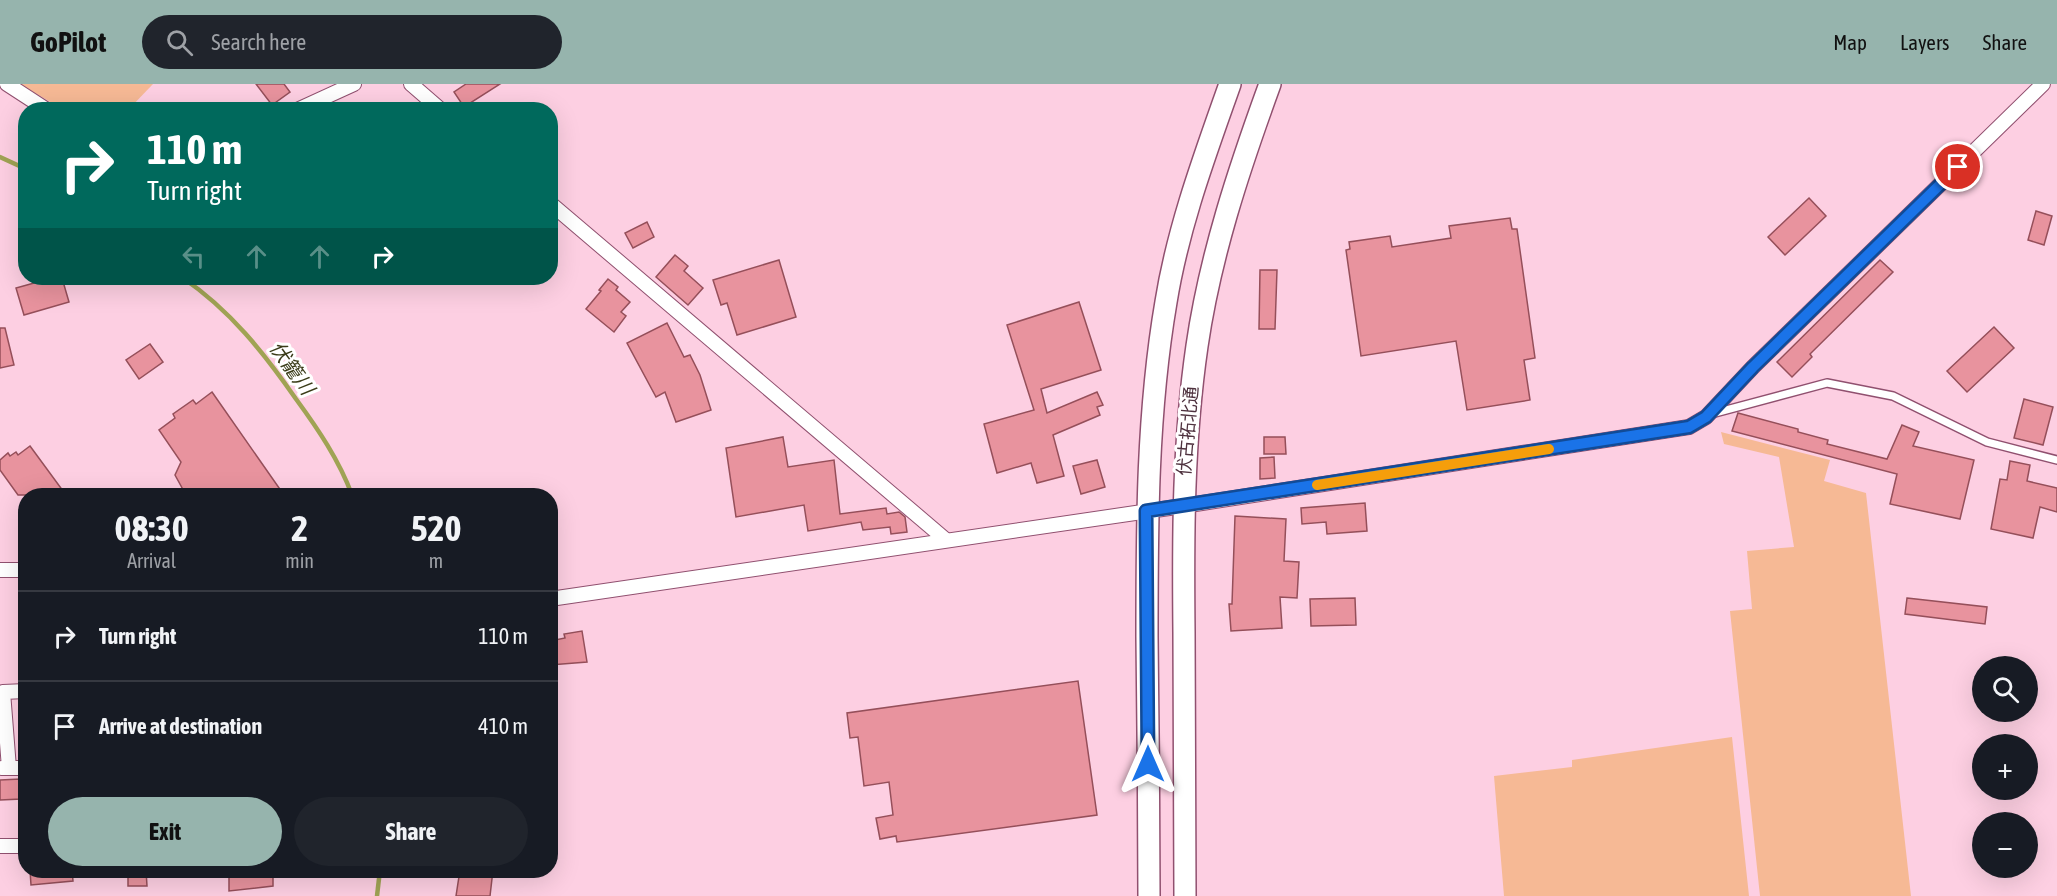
<!DOCTYPE html>
<html lang="en">
<head>
<meta charset="utf-8">
<style>
  body { margin:0; font-family:"Asap Condensed","Noto Sans JP",sans-serif; background:#20242c; color:#f1f3f6; height:100vh; display:flex; flex-direction:column; font-size:22px; white-space:nowrap }
  * { box-sizing:border-box; margin:0 }
  p { font-size:20px; color:#9ea1a6 }
  .icon { flex:none; width:33px; height:33px; fill:none; stroke:currentColor; stroke-width:2; stroke-linecap:round; stroke-linejoin:round }
  .map { position:relative; flex:1; overflow:hidden }
  .side { position:absolute; left:18px; top:404px; width:540px; height:390px; display:flex; flex-direction:column; background:#171b24; border-radius:24px; box-shadow:0 6px 24px #0002 }
  .side>* { flex:none }
  .top-card { position:absolute; left:18px; top:18px; width:540px; height:183px; border-radius:24px; box-shadow:0 6px 24px #0002; background:#00695c; color:#fff; overflow:hidden }
  .controls { position:absolute; left:1972px; top:572px; display:grid; gap:12px }
  .controls a { display:grid; place-items:center; width:66px; height:66px; border-radius:50%; background:#171b24; box-shadow:0 6px 24px #0002; font-size:30px }
  .pin { position:absolute; display:grid; place-items:center; width:51px; height:51px; color:#fff; margin:-26px; border:3px solid #fff; border-radius:50%; box-shadow:0 2px 6px #0007 }
  .me { position:absolute; width:66px; margin:-33px; rotate:0deg; stroke-linejoin:round; filter:drop-shadow(0 0 4px #0008) }
  .turn { display:flex; align-items:center; gap:21px; height:126px; padding:0 30px; font-size:27px }
  .turn .icon { width:78px; height:78px; stroke-width:2.5 }
  .turn b { display:block; font-size:42px; line-height:51px }
  .lanes { display:flex; align-items:center; height:57px; padding:0 30px; background:#0003; justify-content:center; gap:30px; direction:ltr }
  .lanes .off { opacity:.35 }
  .eta { display:flex; justify-content:space-evenly; align-items:center; height:102px; text-align:center }
  .eta b { font-size:36px; font-weight:700; line-height:42px }
  .primary-button { display:flex; gap:12px; margin-top:auto; padding:12px 30px }
  .primary-button a { flex:1; height:69px; border-radius:36px; background:#96b4ad; color:#111; font-size:24px; font-weight:700; line-height:69px; text-align:center }
  .primary-button a+a { background:#20242c; color:#f1f3f6 }
  ul { padding:0; list-style:none }
  li { display:flex; align-items:center; gap:18px; height:90px; padding:0 30px; border-top:2px solid #363941 }
  li div { flex:1 }
  li b { display:block; font-size:22px }
  li em { font-style:normal }
  header { display:flex; align-items:center; gap:36px; box-sizing:border-box; height:84px; padding:0 30px; background:#96b4ad; color:#111 }
  header strong { font-size:28px }
  nav { display:flex; gap:33px; margin-inline-start:auto; font-size:21px }
  .search { width:420px; height:54px; background:#20242c; display:flex; align-items:center; gap:15px; box-sizing:border-box; padding:0 21px; border-radius:33px; color:#9ea1a6; font-size:22px }
  .map>svg:first-child { display:block }
</style>
</head>
<body>
<header>
<strong>GoPilot</strong>
<div class="search"><svg class="icon" aria-label="search" viewBox="0 0 24 24"><circle cx="10" cy="10" r="6"/><path d="M15 15l6 6"/></svg>Search here</div>
<nav><a>Map</a><a>Layers</a><a>Share</a></nav>
</header>
<div class="map">
<svg width="2057" height="812" viewBox="0 0 2057 812">
  <rect width="100%" height="100%" fill="#fdcfe2"/>
  <g fill="#f6b995">
    <path d="M20 0H153L129 25H62Z"/>
    <path d="M1721 348 1830 376 1824 397 1866 409 1911 812H1760L1730 527 1752 525 1747 467 1794 463 1779 373 1724 360Z"/>
    <path d="M1732 653 1749 812H1504L1494 692 1572 683V676Z"/>
  </g>
  <g fill="none" stroke-linecap="round" stroke-linejoin="round">
    <g stroke="#a0a354" stroke-width="4.5">
      <path d="M0 73 26 85"/>
      <path d="M183 194C230 226 264 269 296 315 318 345 339 376 352 411"/>
      <path d="M377 812 380 786"/>
    </g>
  </g>
  <g fill="#e8939e" stroke="#954f5a" stroke-width="1.5">
    <path d="M256 0H284L290 8 272 21Z"/>
    <path d="M466 0H500L464 23 454 8Z"/>
    <path d="M1809 114 1826 132 1785 171 1768 153Z"/>
    <path d="M2036 127 2052 132 2044 161 2028 156Z"/>
    <path d="M1510 134 1512 145H1517L1535 274 1524 276 1530 316 1467 326 1456 257 1361 272 1346 166 1350 165 1349 158 1390 152 1392 163 1451 154 1449 142Z"/>
    <path d="M647 138 654 153 633 164 625 149Z"/>
    <path d="M675 171 688 182 684 187 703 204 688 221 656 193Z"/>
    <path d="M779 176 796 233 737 251 727 219 721 221 713 196Z"/>
    <path d="M1880 176 1893 188 1810 270 1812 273 1792 293 1777 278Z"/>
    <path d="M1260 186H1277L1275 245H1259Z"/>
    <path d="M52 194H62L69 218 24 231 16 204Z"/>
    <path d="M608 195 618 203 616 206 630 218 621 228 626 232 614 248 586 225 601 207 599 206Z"/>
    <path d="M1079 218 1101 286 1041 305 1047 329 1097 308 1103 321 1097 323 1100 331 1053 351 1064 392 1037 399 1031 379 997 389 984 340 1034 326 1007 241Z"/>
    <path d="M667 239 684 273 690 271 700 291 711 326 676 338 665 308 656 313 627 259Z"/>
    <path d="M1994 243 2014 264 1967 308 1947 287Z"/>
    <path d="M0 244H5L14 281 0 284Z"/>
    <path d="M150 260 163 278 139 295 126 276Z"/>
    <path d="M212 308 284 411H186L175 391 181 378 159 346 175 334 173 330 193 316 196 320Z"/>
    <path d="M2024 315 2053 323 2043 361 2014 354Z"/>
    <path d="M1738 329 1798 345V348L1828 356 1827 360 1887 375 1902 341 1919 348 1913 362 1974 376 1960 435 1890 420 1897 390 1732 347Z"/>
    <path d="M783 353 788 383 834 376 840 430 886 424 887 430 899 428 905 433 907 448 891 450 890 443 863 446 861 438 808 447 804 421 736 433 726 364Z"/>
    <path d="M1264 353H1285L1286 370H1264Z"/>
    <path d="M30 362 66 411H18L0 386V376L8 369 10 372 16 368 18 371Z"/>
    <path d="M1274 373 1275 394 1260 395V374Z"/>
    <path d="M1097 376 1105 403 1081 410 1073 382Z"/>
    <path d="M2010 377 2030 381 2027 397 2057 404V428L2040 423 2033 454 1991 445 2000 395 2007 396Z"/>
    <path d="M1365 419 1367 447 1327 450 1326 438 1302 440 1301 424Z"/>
    <path d="M1235 432 1286 435 1284 477 1299 478 1297 514 1280 513 1282 544 1231 547 1229 520H1232Z"/>
    <path d="M1355 514 1356 541 1311 542 1310 515Z"/>
    <path d="M1907 514 1987 523 1985 540 1905 530Z"/>
    <path d="M582 547 587 578 550 581V557L565 554 564 550Z"/>
    <path d="M1078 597 1097 731 897 758 896 752 880 755 876 734 893 731 889 698 864 702 858 653 850 654 847 629Z"/>
    <path d="M20 695 21 715 0 716V696Z"/>
    <path d="M30 786H72L73 797 31 801Z"/>
    <path d="M128 786H146L147 802H128Z"/>
    <path d="M229 786H273V802L229 807Z"/>
    <path d="M460 786H493L490 812H456Z"/>
  </g>
  <g fill="none" stroke-linecap="round" stroke-linejoin="round">
    <g stroke="#90506f" stroke-width="10">
      <path id="service" d="M1715 329 1827 299 1893 312 1987 358 2057 376"/>
    </g>
    <g stroke="#90506f" stroke-width="16">
      <g id="minor">
        <path d="M7 0 47 26"/>
        <path d="M411 0 441 26"/>
        <path d="M297 26 354 0"/>
        <path d="M550 119 946 456"/>
        <path d="M0 486H26"/>
        <path d="M550 515 1183 422 1689 343 1706 333 1753 283 2043 0"/>
        <path d="M2 684H26"/>
        <path d="M9 684 3 608 26 607"/>
        <path d="M0 762H26"/>
      </g>
    </g>
    <g stroke="#90506f" stroke-width="24">
      <g id="primary">
        <path d="M1149 812C1149 726 1148 639 1147 553 1147 440 1147 329 1166 218 1178 143 1205 71 1230 0"/>
        <path d="M1185 812C1184 724 1184 636 1184 548 1183 452 1183 358 1197 262 1210 172 1239 85 1270 0"/>
      </g>
    </g>
    <use href="#service" stroke="#fff" stroke-width="7"/>
    <use href="#minor" stroke="#fff" stroke-width="14"/>
    <use href="#primary" stroke="#fff" stroke-width="21"/>
  </g>
  <g fill="none" stroke-linecap="round" stroke-linejoin="round">
    <g stroke="#114b97" stroke-width="15">
      <path id="route" d="M1148 680 1146 427 1689 343 1706 333 1753 283 1958 83"/>
    </g>
    <use href="#route" stroke="#1a73e8" stroke-width="10"/>
    <path stroke="#f59e0b" stroke-width="10" d="M1317 401 1549 365"/>
  </g>
  <g text-anchor="middle" stroke-width="6" stroke-linejoin="round" paint-order="stroke">
    <g font-size="18" fill="#4f323f" stroke="#fff">
      <text transform="translate(1188 347) rotate(-85)" y="6">伏古拓北通</text>
    </g>
    <g font-size="20" font-style="italic" fill="#3a3b18" stroke="#fff">
      <text transform="translate(292 284) rotate(54)" y="7">伏籠川</text>
    </g>
  </g>
</svg>
<div class="controls">
<a><svg class="icon" aria-label="search" viewBox="0 0 24 24"><circle cx="10" cy="10" r="6"/><path d="M15 15l6 6"/></svg></a>
<a>+</a>
<a>−</a>
</div>
<div class="pin" style="left:1958px;top:83px;background:#d93025"><svg class="icon" aria-label="arrive" viewBox="0 0 24 24"><path d="M6 21V4h12l-3 4 3 4H6"/></svg></div>
<svg class="me" style="left:1148px;top:680px" viewBox="-20 -20 40 40"><path d="M0-17L14 15 0 8-14 15z" fill="#1a73e8" stroke="#fff" stroke-width="4"/></svg>
<div class="top-card">
<div class="turn"><svg class="icon" aria-label="right" viewBox="0 0 24 24"><path d="M7 20v-9h11M14 6l5 5-5 5"/></svg><div><b>110 m</b>Turn right</div></div>
<div class="lanes"><svg class="icon off" aria-label="left" viewBox="0 0 24 24"><path d="M17 20v-9H6M10 6l-5 5 5 5"/></svg><svg class="icon off" aria-label="ahead" viewBox="0 0 24 24"><path d="M12 20V5M6 11l6-6 6 6"/></svg><svg class="icon off" aria-label="ahead" viewBox="0 0 24 24"><path d="M12 20V5M6 11l6-6 6 6"/></svg><svg class="icon" aria-label="right" viewBox="0 0 24 24"><path d="M7 20v-9h11M14 6l5 5-5 5"/></svg></div>
</div>
<section class="side">
<div class="eta">
<div><b>08:30</b><p>Arrival</p></div>
<div><b>2</b><p>min</p></div>
<div><b>520</b><p>m</p></div>
</div>
<ul>
<li><svg class="icon" aria-label="right" viewBox="0 0 24 24"><path d="M7 20v-9h11M14 6l5 5-5 5"/></svg><div><b>Turn right</b></div><em>110 m</em></li>
<li><svg class="icon" aria-label="arrive" viewBox="0 0 24 24"><path d="M6 21V4h12l-3 4 3 4H6"/></svg><div><b>Arrive at destination</b></div><em>410 m</em></li>
</ul>
<div class="primary-button"><a>Exit</a><a>Share</a></div>
</section>
</div>
</body>
</html>
